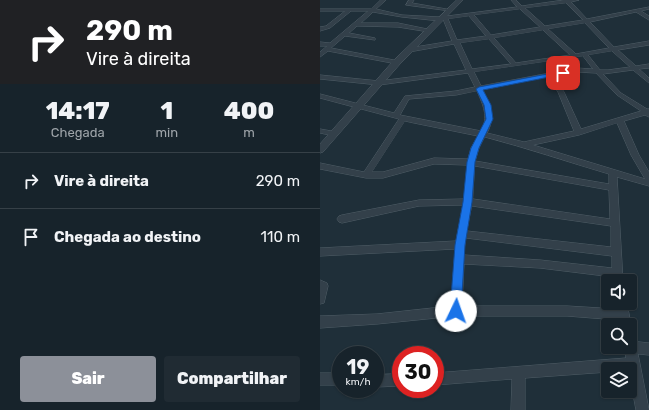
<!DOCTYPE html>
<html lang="pt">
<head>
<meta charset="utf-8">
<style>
  body { margin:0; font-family:Rubik,sans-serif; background:#202b33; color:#f1f3f6; height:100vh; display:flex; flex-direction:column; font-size:15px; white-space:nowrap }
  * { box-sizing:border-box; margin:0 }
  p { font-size:13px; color:#9ea4a9 }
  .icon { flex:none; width:22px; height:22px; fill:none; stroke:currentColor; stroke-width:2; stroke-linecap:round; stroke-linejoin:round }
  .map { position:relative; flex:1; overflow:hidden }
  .side { display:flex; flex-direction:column; background:#17232b; width:320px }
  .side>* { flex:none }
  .guide { background:#202124; color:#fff; overflow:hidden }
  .controls { position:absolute; left:281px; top:274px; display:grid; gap:8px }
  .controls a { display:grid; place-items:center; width:36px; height:36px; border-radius:4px; background:#17232b; box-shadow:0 1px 3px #0004,0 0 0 1px #364047; font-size:20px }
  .speed { position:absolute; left:12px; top:346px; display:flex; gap:8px; font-size:20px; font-weight:700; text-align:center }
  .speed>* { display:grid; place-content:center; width:52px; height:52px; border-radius:50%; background:#17232b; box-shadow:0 1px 3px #0004,0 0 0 1px #364047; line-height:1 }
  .speed small { font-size:10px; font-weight:400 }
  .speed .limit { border:6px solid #d22; background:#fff; color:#111 }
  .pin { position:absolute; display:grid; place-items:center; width:34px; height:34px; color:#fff; margin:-17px; border-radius:8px; box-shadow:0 2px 6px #0006 }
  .me { position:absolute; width:44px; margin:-22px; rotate:3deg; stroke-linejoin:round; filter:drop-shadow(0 0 3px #0008) }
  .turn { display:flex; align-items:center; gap:14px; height:84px; padding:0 20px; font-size:18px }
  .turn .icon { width:52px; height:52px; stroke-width:2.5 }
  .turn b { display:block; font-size:28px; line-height:34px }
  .eta { display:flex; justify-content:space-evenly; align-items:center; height:68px; text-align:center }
  .eta b { font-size:24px; font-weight:800; line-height:28px }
  .button { display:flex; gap:8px; margin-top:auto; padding:8px 20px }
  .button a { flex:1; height:46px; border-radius:4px; background:#8c9099; color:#fff; font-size:16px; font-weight:800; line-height:46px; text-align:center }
  .button a+a { background:#202b33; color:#f1f3f6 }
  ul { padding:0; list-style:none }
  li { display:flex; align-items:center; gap:12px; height:56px; padding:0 20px; border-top:1px solid #364047 }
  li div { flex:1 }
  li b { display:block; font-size:15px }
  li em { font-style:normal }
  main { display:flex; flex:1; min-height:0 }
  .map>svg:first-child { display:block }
</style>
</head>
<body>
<main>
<section class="side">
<div class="guide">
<div class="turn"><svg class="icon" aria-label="right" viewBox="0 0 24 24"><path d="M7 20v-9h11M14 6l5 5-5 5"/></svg><div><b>290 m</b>Vire à direita</div></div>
</div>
<div class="eta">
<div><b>14:17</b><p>Chegada</p></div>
<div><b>1</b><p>min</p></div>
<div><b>400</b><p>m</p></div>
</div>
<ul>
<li><svg class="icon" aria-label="right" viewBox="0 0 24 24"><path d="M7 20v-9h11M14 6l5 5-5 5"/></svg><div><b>Vire à direita</b></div><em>290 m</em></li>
<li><svg class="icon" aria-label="arrive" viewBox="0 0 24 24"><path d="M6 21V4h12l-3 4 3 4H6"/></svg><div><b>Chegada ao destino</b></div><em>110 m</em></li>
</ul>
<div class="button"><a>Sair</a><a>Compartilhar</a></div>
</section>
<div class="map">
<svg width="329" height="410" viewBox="0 0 329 410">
  <rect width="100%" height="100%" fill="#1f2f39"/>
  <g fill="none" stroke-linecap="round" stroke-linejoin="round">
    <g stroke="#505e67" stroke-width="1">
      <g id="minor">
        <path d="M61 0H66L56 9 82 15 120 17 197 7 191 0H196L202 6 244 0H259L251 2 267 19 329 7V9L321 11 329 16V20L316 12 270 22 294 47 329 41V45L298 50 316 66 329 64V68L319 69 329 78V83L313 70 283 74 301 93 327 109H329V117L325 115 304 121 319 155 329 172V186L297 177 303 281H293V277L220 268 144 264 142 306H247L297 309 295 303H307L311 325 310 327V325H299L298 320 247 316H136L57 324 0 328V316L57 314 131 306 135 249 0 256V248L136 241 143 205 99 206 22 223 19 222 17 219 19 216 22 215 99 200 144 199 147 165 114 164 63 178H46L0 169V163L44 172 79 119 0 98V94L74 113 85 96 136 91 155 87 148 73 59 85 0 79V75L59 81 146 70 134 44 89 52 86 50 89 48 132 41 123 19 120 21 82 17 53 12 41 23H78L112 30 109 32 78 27 37 26 29 33 55 38V40L25 36 11 48 79 61 80 62 77 64 8 51 0 57V52L7 46H0V42L10 43 48 11H31L10 28 0 31V27L6 26 25 11H0V9H51ZM246 3 263 20 225 26 205 8ZM200 9 220 27 171 35 154 15ZM149 16 166 36 137 40 128 19ZM265 23 289 48 256 54 228 29ZM223 30 250 55 196 63 174 38ZM169 39 191 64 152 69 140 43ZM292 51 310 67 288 70H280L268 55ZM263 56 273 69 256 68 161 86 154 72ZM256 72 276 73 297 95 321 111 261 129 244 92 233 76ZM228 77 238 92 254 131 204 142 167 133C176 117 170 105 163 90ZM157 91C163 105 169 117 161 131L80 115 89 99 136 95ZM85 121 94 123 158 136 151 148 148 159 114 158 63 172H52ZM297 123 311 155 325 179 213 145 259 135ZM165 137C207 148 248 162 289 174V184L155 161 159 148ZM155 166 289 190 290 219 153 199ZM152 206 291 226V247L147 231ZM146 238 292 256V268L220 260 144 255Z"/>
        <path d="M89 0H94L92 3 132 10 130 11 86 5Z"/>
        <path d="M0 129 17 132 18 134 14 136 0 133Z"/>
        <path d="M0 280 7 283 8 286 4 303 0 304Z"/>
        <path d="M310 341 329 343V355L318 354 329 410H316L310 378V369H288V372L205 378V410H191L192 379 115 385V373L306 358 304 347H310Z"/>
        <rect x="0" y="373" width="21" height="12"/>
        <path d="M81 374V386L55 387V375Z"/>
      </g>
    </g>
    <g stroke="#505e67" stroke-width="1">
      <path id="tertiary" d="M137 0H143L80 64 3 152 0 153V144L74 60Z"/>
    </g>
    <use href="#minor" fill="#33404a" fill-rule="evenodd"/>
    <use href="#tertiary" fill="#33404a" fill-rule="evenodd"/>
  </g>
  <path fill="#1a73e8" stroke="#114b97" d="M243 71H245V74L163 90 171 105 173 119 159 148 155 162 152 202 145 245 141 311 140 315 136 316 132 315 130 311 135 245 143 202 147 162 151 148 166 119 164 105 156 89 159 87Z"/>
</svg>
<div class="controls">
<a><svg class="icon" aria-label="sound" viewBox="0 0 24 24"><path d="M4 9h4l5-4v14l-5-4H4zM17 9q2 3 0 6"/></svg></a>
<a><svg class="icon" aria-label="search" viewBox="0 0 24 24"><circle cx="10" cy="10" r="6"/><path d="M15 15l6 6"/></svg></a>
<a><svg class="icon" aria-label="layers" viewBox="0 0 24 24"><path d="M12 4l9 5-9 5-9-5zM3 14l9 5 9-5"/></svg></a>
</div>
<div class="speed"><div>19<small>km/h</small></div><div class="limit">30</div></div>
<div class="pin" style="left:243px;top:73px;background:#d93025"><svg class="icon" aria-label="arrive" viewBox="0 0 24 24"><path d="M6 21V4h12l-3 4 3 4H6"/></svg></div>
<svg class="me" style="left:136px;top:311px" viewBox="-20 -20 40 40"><circle r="19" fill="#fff"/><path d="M0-13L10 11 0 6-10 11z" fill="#1a73e8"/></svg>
</div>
</main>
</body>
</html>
